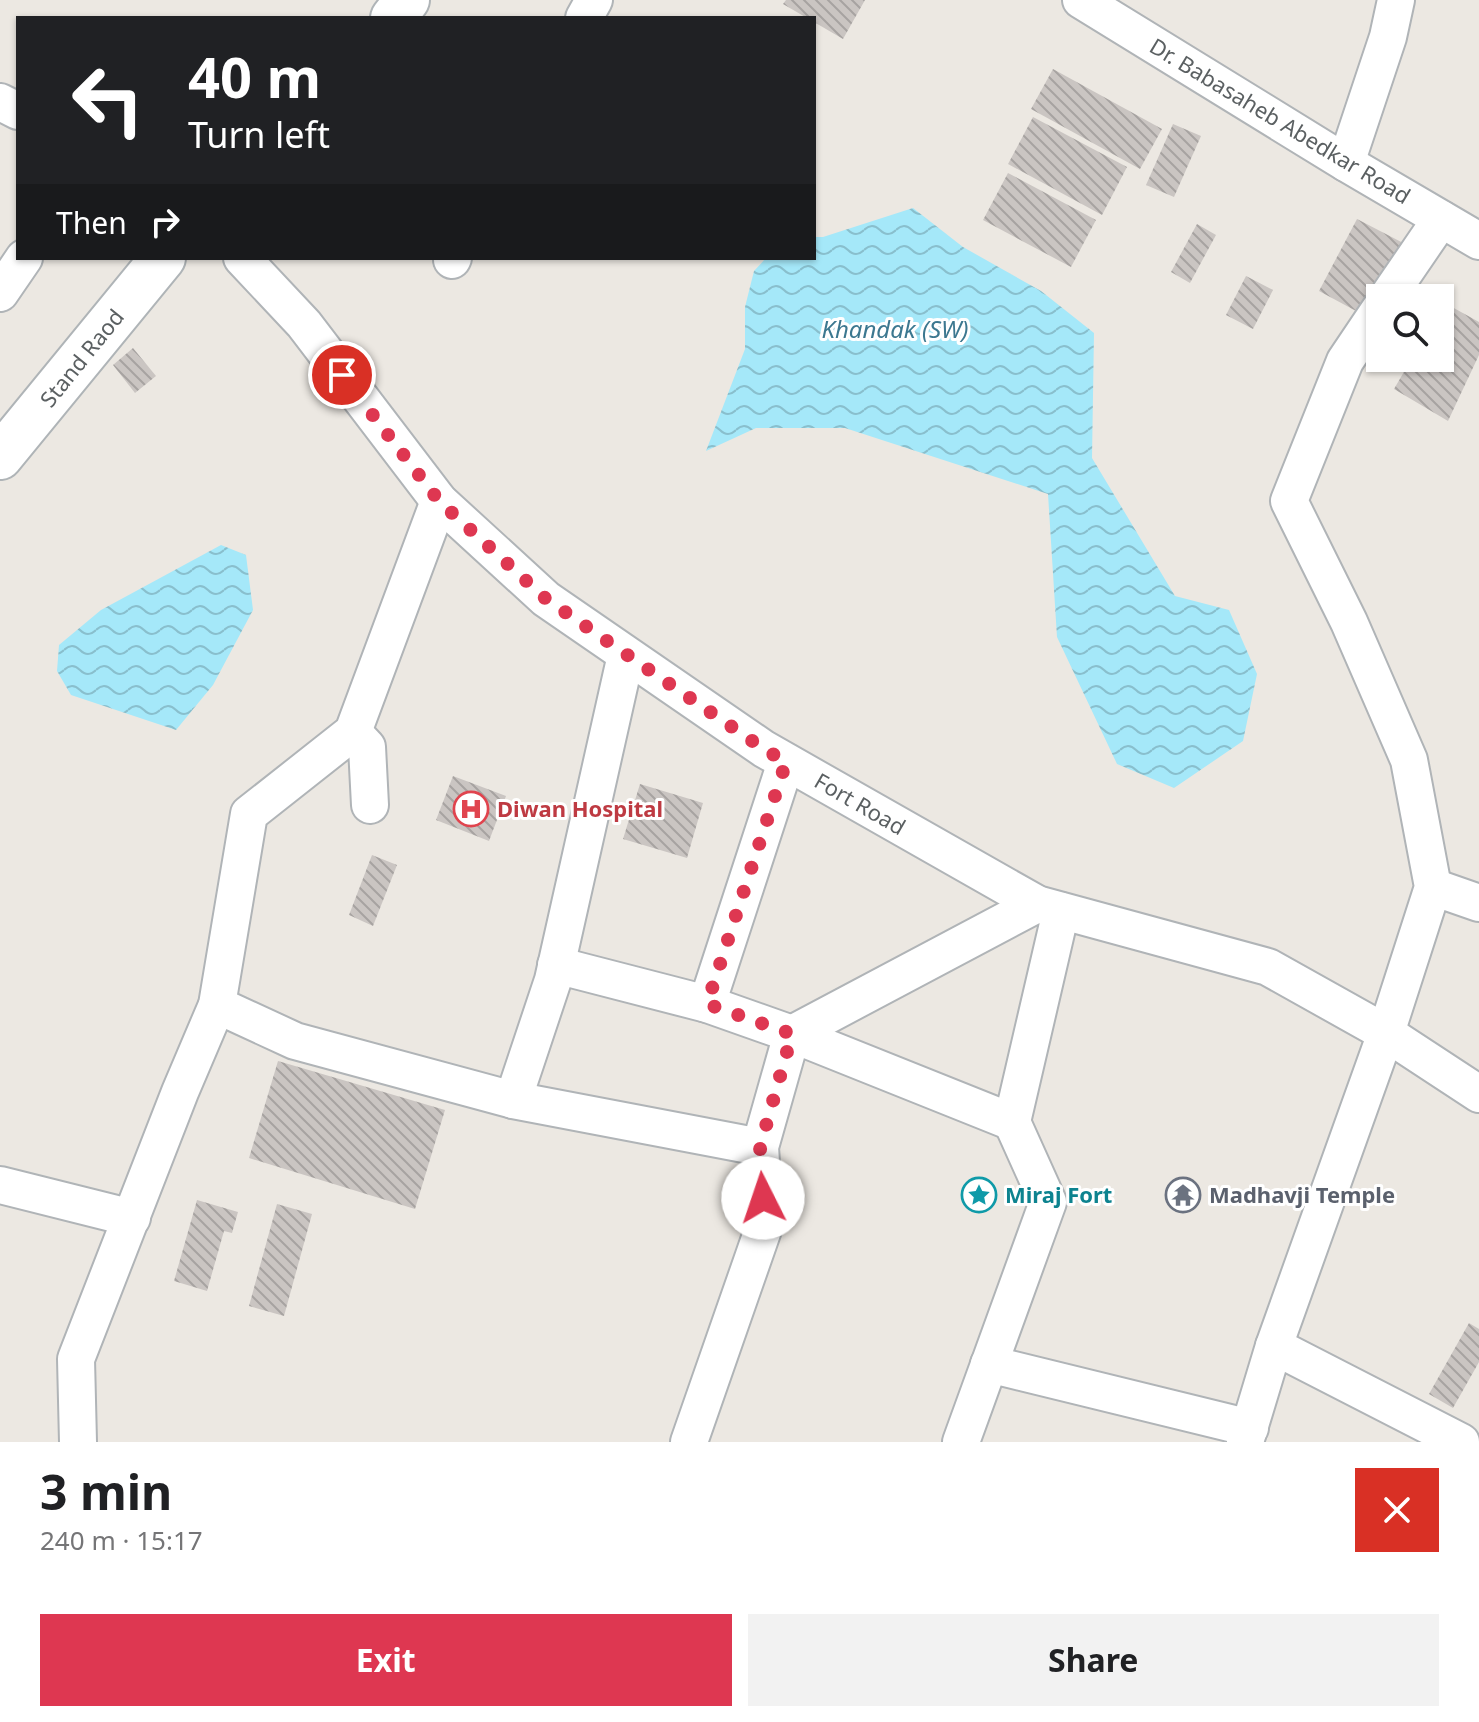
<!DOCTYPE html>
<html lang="en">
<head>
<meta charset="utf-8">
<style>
  body { margin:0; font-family:"Noto Sans",sans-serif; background:#f2f2f2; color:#202124; height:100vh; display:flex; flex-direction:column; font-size:30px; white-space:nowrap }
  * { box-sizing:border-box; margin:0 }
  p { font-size:26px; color:#757577 }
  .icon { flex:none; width:44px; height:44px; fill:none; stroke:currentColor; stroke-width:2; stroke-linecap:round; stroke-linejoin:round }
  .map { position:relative; height:1442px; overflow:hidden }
  .panel { display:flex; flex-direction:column; background:#fff; flex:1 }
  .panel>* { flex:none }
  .banner { position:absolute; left:16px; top:16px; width:800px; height:244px; border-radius:0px; box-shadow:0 2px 6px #0004; background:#202124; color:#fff; overflow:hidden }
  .controls { position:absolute; left:1366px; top:284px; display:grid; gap:16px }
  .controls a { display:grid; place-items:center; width:88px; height:88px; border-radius:0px; background:#fff; box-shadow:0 2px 6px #0004; font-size:40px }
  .pin { position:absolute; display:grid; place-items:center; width:68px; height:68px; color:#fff; margin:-34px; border:4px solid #fff; border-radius:50%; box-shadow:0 2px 8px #0007 }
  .me { position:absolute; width:88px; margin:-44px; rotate:356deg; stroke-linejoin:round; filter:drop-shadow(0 0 6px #0008) }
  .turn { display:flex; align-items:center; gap:28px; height:168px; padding:0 40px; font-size:36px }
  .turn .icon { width:104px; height:104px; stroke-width:2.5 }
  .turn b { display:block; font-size:56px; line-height:68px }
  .then { display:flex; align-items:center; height:76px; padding:0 40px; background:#0003; gap:16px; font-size:30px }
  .round { display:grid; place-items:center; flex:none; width:84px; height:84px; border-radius:0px; background:#f2f2f2 }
  .headline { display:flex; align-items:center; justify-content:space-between; height:136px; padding:0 40px }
  h1 { font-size:48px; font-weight:700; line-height:60px }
  .button { display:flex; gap:16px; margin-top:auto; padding:16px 40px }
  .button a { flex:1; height:92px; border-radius:0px; background:#de3751; color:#fff; font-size:32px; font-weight:700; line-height:92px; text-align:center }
  .button a+a { background:#f2f2f2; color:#202124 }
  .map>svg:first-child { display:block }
</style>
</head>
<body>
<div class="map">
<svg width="1479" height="1442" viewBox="0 0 1479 1442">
  <defs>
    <pattern id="water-waves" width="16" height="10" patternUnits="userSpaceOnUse" patternTransform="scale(2)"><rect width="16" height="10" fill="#a5e8f9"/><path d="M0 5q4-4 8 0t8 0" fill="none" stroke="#89bfcd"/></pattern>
    <pattern id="building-back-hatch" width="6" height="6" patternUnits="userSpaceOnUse" patternTransform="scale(2)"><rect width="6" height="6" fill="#cac5c2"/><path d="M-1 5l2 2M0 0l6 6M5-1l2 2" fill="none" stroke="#a7a3a1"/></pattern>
  </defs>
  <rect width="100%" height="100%" fill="#ece8e2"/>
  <g fill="url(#water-waves)">
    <path d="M913 208 963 247 1041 291 1094 333 1092 458 1175 596 1229 610 1257 674 1243 741 1174 788 1117 764 1057 637 1048 494 845 428H756L706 451 745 349V307L754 271 766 258H814V237H823Z"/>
    <path d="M221 545 246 555 253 610 213 685 176 730 71 695 57 671 59 645 101 610Z"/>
  </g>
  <g fill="url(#building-back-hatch)">
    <path d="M786 0H865L843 39 814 22V18H807L783 4Z"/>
    <path d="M1053 69 1162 129 1140 169 1031 109Z"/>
    <path d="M1033 117 1127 167 1102 215 1008 164Z"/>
    <path d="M1173 124 1201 136 1174 197 1146 185Z"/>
    <path d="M1008 173 1096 220 1071 267 983 220Z"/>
    <path d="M1357 219 1407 245 1369 318 1319 291Z"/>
    <path d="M1197 224 1216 235 1190 283 1171 272Z"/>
    <path d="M1246 276 1273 290 1253 329 1226 315Z"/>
    <path d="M1443 302 1479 322V355L1448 421 1394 389 1412 358H1440V308Z"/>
    <path d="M133 348 156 376 135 393 113 365Z"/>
    <path d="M453 776 506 796 489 841 436 820Z"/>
    <path d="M640 784 703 803 687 858 623 839Z"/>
    <path d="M372 855 397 865 373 926 349 915Z"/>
    <path d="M278 1061 445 1110 415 1209 249 1158Z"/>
    <path d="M197 1200 238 1212 232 1233 224 1231 207 1291 174 1281Z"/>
    <path d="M277 1204 312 1214 284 1316 249 1306Z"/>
    <path d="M1469 1323 1479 1329V1362L1453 1408 1429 1394Z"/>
  </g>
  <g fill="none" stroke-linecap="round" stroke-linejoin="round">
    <g stroke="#b0b4b7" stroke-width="40">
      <g id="street">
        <path d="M1081 0 1346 163 1479 241"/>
        <path d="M584 18 594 0"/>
        <path d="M0 102 18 111"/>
        <path d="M1346 163 1388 37 1396 0"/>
        <path d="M242 258 304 324 439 501 546 599 764 749 1037 904 1268 967 1386 1033 1479 1094"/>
        <path d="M452 260 453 258"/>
        <path d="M0 293 24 258"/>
        <path d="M1387 298 1441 219"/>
        <path d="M353 732 367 747 370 805"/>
        <path d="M1433 887 1479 903"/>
        <path d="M556 965 707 1004 792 1034 1012 1122 1061 911"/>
        <path d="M707 1004 786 762"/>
        <path d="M217 1005 295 1041 513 1100 760 1147"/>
        <path d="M513 1100 553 980 626 655"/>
        <path d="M0 1185 132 1218"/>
        <path d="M1274 1346 1461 1442"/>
        <path d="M989 1364 1250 1428"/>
        <path d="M78 1442 76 1359 180 1092 217 1005 249 814 353 732 439 501"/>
        <path d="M689 1442 765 1224 760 1147 792 1034 1037 904"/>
        <path d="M961 1442 1048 1202 1012 1122"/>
        <path d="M1245 1442 1274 1346 1386 1033 1433 887 1409 760 1349 622 1289 501 1345 361 1380 309"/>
      </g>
    </g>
    <g stroke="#afb4b7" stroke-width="48">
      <g id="secondary">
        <path d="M393 18 407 0"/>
        <path d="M0 457 163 258"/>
      </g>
    </g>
    <use href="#street" stroke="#fff" stroke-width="36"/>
    <use href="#secondary" stroke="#fff" stroke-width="44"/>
  </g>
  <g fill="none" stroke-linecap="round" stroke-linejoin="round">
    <path stroke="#de3751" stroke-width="14" stroke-dasharray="0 25.2" d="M342 375 439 501 546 599 764 749 786 762 707 1004 792 1034 760 1147 763 1198"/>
  </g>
  <defs>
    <g id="hospital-ring" transform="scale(1.8)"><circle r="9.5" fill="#fff" stroke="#e0444e" stroke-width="1.5"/><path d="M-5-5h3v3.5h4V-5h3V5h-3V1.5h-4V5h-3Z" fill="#e0444e"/></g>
    <g id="sight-ring" transform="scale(1.8)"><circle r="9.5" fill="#fff" stroke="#0f9aa8" stroke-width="1.5"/><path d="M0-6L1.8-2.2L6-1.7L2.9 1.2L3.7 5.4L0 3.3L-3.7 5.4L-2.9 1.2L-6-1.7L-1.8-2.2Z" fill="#0f9aa8"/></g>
    <g id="temple-ring" transform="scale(1.8)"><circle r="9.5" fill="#fff" stroke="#6b7280" stroke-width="1.5"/><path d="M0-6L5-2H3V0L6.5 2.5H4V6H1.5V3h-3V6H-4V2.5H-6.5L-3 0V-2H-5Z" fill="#6b7280"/></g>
  </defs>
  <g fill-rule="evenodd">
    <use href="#hospital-ring" x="471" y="809"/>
    <use href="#sight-ring" x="979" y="1195"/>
    <use href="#temple-ring" x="1183" y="1195"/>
  </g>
  <g text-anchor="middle" stroke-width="6" stroke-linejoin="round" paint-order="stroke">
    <g font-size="22" fill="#5b6062" stroke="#fff">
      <text transform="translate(1280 121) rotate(31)" y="8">Dr. Babasaheb Abedkar Road</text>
      <text transform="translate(82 358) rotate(-51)" y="8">Stand Raod</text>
      <text transform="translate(860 804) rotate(30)" y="8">Fort Road</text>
    </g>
    <g font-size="22" font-weight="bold" fill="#be3a42" stroke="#fff" text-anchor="start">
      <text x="497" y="817">Diwan Hospital</text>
    </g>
    <g font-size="22" font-weight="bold" fill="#0d838f" stroke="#fff" text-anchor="start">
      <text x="1005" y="1203">Miraj Fort</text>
    </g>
    <g font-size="22" font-weight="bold" fill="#5b616d" stroke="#fff" text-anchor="start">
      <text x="1209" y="1203">Madhavji Temple</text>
    </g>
    <g font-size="24" font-style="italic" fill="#3c7890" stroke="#fff">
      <text x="895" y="338">Khandak (SW)</text>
    </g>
  </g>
</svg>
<div class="controls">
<a><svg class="icon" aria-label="search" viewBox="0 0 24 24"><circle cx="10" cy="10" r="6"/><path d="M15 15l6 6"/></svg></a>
</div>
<div class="pin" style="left:342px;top:375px;background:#d93025"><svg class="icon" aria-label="arrive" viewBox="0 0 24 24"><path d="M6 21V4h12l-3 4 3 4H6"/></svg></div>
<svg class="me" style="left:763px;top:1198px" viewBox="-20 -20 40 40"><circle r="19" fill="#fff"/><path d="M0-13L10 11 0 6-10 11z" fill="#de3751"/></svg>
<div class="banner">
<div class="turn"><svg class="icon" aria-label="left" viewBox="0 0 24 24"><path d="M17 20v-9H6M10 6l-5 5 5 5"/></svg><div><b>40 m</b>Turn left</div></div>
<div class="then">Then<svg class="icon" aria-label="right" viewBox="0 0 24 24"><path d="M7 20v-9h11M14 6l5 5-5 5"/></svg></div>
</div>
</div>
<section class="panel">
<div class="headline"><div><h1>3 min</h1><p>240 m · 15:17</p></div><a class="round" style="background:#d93025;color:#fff"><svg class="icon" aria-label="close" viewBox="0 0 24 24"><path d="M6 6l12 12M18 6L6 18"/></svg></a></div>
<div class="button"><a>Exit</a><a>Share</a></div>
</section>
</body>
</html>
